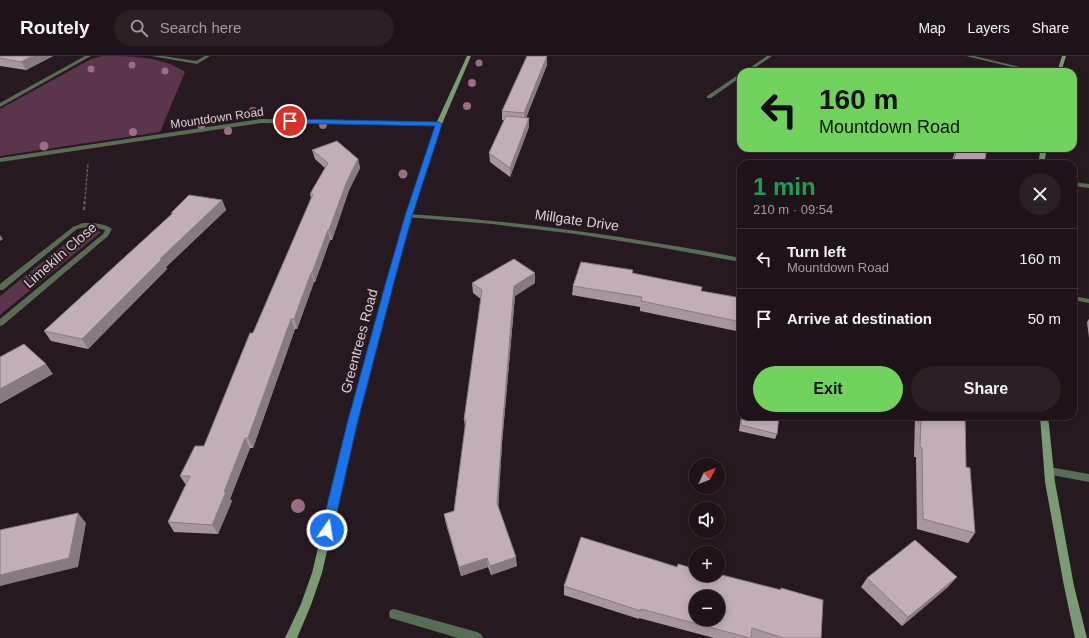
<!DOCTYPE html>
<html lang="en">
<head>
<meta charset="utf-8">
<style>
  body { margin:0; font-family:Helvetica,sans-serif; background:#2a2025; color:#f1f3f6; height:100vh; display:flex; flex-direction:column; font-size:15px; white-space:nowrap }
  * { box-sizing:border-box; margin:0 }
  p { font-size:13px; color:#a09ea2 }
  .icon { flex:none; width:22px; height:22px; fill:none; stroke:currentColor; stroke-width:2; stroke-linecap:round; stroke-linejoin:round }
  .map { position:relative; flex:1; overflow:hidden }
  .panel { position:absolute; left:737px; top:104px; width:340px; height:260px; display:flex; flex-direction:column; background:#1d1318; border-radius:12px; box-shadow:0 2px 10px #0003,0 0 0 1px #3b3237 }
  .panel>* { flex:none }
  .guide { position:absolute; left:737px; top:12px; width:340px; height:84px; border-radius:12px; box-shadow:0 2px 10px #0003,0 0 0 1px #3b3237; background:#71d35e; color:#111; overflow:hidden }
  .needle { width:26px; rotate:47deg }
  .tools { position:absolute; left:689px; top:402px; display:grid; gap:8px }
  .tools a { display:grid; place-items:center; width:36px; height:36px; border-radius:50%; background:#1d1318; box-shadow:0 2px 10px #0003,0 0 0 1px #3b3237; font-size:20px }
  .pin { position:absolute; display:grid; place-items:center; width:34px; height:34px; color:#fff; margin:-17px; border:2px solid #fff; border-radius:50%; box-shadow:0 1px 4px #0007 }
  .me { position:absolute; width:44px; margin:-22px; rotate:13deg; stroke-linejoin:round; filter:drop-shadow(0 0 3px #0008) }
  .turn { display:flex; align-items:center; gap:14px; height:84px; padding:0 16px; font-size:18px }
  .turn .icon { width:52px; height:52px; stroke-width:2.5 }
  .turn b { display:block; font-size:28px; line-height:34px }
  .round { display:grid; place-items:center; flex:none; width:42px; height:42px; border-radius:21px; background:#2a2025 }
  .head { display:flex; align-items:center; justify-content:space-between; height:68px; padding:0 16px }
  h1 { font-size:24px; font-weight:700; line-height:30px; color:#1e9e55 }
  .cta { display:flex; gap:8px; margin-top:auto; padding:8px 16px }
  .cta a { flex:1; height:46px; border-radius:24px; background:#71d35e; color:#111; font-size:16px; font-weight:700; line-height:46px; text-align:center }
  .cta a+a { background:#2a2025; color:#f1f3f6 }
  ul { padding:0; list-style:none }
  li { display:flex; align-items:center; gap:12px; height:60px; padding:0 16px; border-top:1px solid #3b3237 }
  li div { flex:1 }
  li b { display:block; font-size:15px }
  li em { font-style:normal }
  header { display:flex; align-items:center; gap:24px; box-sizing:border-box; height:56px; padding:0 20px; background:#1d1318; border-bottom:1px solid #3b3237 }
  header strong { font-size:19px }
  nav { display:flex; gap:22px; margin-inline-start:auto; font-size:14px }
  .search { width:280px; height:36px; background:#2a2025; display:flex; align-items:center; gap:10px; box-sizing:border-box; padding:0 14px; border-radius:22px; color:#a09ea2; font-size:15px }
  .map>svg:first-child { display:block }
</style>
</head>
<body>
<header>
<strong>Routely</strong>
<div class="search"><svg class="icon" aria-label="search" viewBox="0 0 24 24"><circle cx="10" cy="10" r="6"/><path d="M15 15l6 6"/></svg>Search here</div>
<nav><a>Map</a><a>Layers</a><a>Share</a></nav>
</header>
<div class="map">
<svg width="1089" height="582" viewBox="0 0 1089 582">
  <rect width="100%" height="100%" fill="#271920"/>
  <g fill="#5a354b">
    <path d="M102 0C129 0 162 0 185 16L160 76 0 100V53L91 3Z"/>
    <path d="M85 172 101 176 0 259V240Z"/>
  </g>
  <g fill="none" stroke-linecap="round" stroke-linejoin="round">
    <path stroke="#65585f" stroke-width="1.5" stroke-dasharray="3 1.5" stroke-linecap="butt" d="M85 143 88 107"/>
    <path stroke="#65585f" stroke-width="2.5" stroke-dasharray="3.5 2" stroke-linecap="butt" d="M84 154 85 142"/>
    <g fill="#596d56" fill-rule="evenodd">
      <path d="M1073 126 1089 128V132L1073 130Z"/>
      <path d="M1049 411 1089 418V426L1046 418 1044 415 1046 412Z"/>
    </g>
    <g fill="#596d56" fill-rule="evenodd">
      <path d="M85 0H91L0 51V47Z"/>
      <path d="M152 0H163L196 5 205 0H210L197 8Z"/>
      <path d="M767 0H772L749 16H744Z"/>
      <path d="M966 0H974L1041 16H1032Z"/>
      <path d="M741 17V21L711 42H707V40Z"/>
      <path d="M261 63 439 66 442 68 439 70 261 67 0 106V102Z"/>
      <path d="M408 158C520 165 631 181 741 202V206L658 191 576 178 492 168 406 161V159Z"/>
      <path d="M83 167C92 167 105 167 112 173L108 180 3 269 0 270V263L103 178 105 174C96 171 86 170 77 173L3 234H0V228L73 171Z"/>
      <path d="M1073 240 1089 243V247L1073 244Z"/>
      <path d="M394 553 477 576 481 578 483 582H458L394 563 390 562 389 558 390 554Z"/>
    </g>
    <g fill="#7b9a75" fill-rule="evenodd">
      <path d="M467 0H471L442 68 411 160 356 368 322 517 311 549 297 582H285L301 548 312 517 348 368 405 160 436 68Z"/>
      <path d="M1062 0H1066L1061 16H1057Z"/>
      <path d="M1041 92H1047L1044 108H1038Z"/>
      <path d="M1040 360H1048L1055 426 1074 530 1087 582H1075L1064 530 1045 426Z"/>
    </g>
  </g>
  <g fill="#9b6c86">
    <circle cx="479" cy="7" r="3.5"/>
    <circle cx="132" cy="9" r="3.5"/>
    <circle cx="91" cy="13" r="3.5"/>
    <circle cx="165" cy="15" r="3.5"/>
    <circle cx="472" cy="27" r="4"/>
    <circle cx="467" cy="50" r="4"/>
    <circle cx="253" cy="55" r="4"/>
    <circle cx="201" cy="69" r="4"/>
    <circle cx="323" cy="69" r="4"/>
    <circle cx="228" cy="75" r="4"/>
    <circle cx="133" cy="76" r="4"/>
    <circle cx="44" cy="90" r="4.5"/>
    <circle cx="403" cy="118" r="4.5"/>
    <circle cx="298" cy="450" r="7"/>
  </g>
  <g fill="#a7969f">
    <path d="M0 0H53L26 14 0 10Z"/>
    <path d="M547 9 526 62H529V71L510 121 490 106 489 97 504 64H502V55Z"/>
    <path d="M956 92H987L984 108H951Z"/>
    <path d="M312 94 358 103 360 112 349 134 332 184H330L315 226H314L297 273H295L253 392H250L230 443 232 445 218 478 174 476 168 466 186 429 180 420 204 390 311 143 310 138 325 112 315 103Z"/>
    <path d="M222 144 226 154 166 211 167 213 88 293 51 285 44 275 172 158 171 157Z"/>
    <path d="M632 217 701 235 741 242V276L640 255V251L572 239 573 230Z"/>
    <path d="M472 227H535L515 240 502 387 498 451 517 510 491 519 488 511 461 520 446 468 444 458 454 455 465 371 464 364 481 243 473 237Z"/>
    <path d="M1089 263V282L1087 266Z"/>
    <path d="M741 360H779L777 378 775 383 739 375Z"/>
    <path d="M915 360H965L966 411 975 477 968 487 917 473 916 401H914Z"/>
    <path d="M677 511 780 534 781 532 821 582H714L639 562V563L564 539V530Z"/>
    <path d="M867 522 949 530 902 570 861 531Z"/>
  </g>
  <g fill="#887a82">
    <path d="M32 0H53L26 14 21 6Z"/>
    <path d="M547 0V9L524 66V57Z"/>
    <path d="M529 62V71L510 121V112Z"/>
    <path d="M358 103 360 112 349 134 332 184 329 174 347 125Z"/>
    <path d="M222 144 226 154 166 211 167 213 88 293 82 283 160 203Z"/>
    <path d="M328 174 330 184 315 226 312 217Z"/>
    <path d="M0 179 3 183 0 185Z"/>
    <path d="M311 217 314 226 297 273 294 263Z"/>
    <path d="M535 217V227L515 240 502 387 498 457 497 447 502 377 514 230Z"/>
    <path d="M291 263 295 273 253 392 248 382Z"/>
    <path d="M46 308 53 318 0 348V333Z"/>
    <path d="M245 382 250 392 230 443 232 445 218 478 212 469 224 436Z"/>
    <path d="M78 457 86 467 78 511 0 530V519Z"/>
    <path d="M516 501 517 510 491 519 490 510Z"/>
    <path d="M487 502 488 511 461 520 459 511Z"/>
    <path d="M957 521 949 530 902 570 908 561Z"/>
  </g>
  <g fill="#c2aeb9" stroke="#887a82" fill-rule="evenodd">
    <path d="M0 0H32L21 6 0 2Z"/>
    <path d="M527 0H547L524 57 502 55Z"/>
    <path d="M978 12 998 16H977Z"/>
    <path d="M506 60 529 62 510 112 489 97Z"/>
    <path d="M337 85 358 103 347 125 329 174H328L312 217H311L294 263H291L248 382H245L224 436H226L212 469 168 466 190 420H180L195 390H204L250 277H253L313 138H310L328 107 312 94Z"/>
    <path d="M957 92H987L984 108H953Z"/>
    <path d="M189 139 222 144 160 203H162L82 283 44 275 173 157H171Z"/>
    <path d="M514 203 535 217 514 230 502 377 497 447 516 501 490 510 487 502 459 511 444 458 454 455 466 364H464L482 234 472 227Z"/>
    <path d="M581 206 633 214 632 217 702 231 701 235 741 242V266L641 245 642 241 573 230Z"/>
    <path d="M24 288 46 308 0 333V301Z"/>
    <path d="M742 360H779L777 378 741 369Z"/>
    <path d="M921 360H965L966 411 970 412 975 477 923 463 922 392 920 391Z"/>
    <path d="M78 457 69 502 0 519V474Z"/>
    <path d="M581 481 677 511 678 508 696 513V519H718V518L781 534V532L823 544 821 582H783L752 572 751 582H750L641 553V555L564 530ZM696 541H718V563H696Z"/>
    <path d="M915 484 957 521 908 561 867 522Z"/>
  </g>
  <path fill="#1a73e8" stroke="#114b97" d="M290 63 439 66 442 68 412 160 394 226 357 368 333 474 331 478 327 480 323 478 321 474 347 368 386 226 405 160 435 70 288 67 287 65Z"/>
  <g text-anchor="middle" stroke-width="4" stroke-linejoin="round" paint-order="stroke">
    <g font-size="12" fill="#dbd1d7" stroke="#271920">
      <text transform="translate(217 62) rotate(-8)" y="4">Mountdown Road</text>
    </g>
    <g font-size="14" fill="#dbd1d7" stroke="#271920">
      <text transform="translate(577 164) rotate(8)" y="5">Millgate Drive</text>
      <text transform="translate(60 199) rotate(-41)" y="5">Limekiln Close</text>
      <text transform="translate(359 285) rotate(-75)" y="5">Greentrees Road</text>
    </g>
  </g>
</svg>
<div class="tools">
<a><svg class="needle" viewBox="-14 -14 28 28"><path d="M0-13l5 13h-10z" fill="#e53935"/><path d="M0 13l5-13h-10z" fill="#a09ea2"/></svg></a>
<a><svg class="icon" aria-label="sound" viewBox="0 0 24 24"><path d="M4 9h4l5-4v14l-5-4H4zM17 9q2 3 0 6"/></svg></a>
<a>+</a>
<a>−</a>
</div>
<div class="pin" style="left:290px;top:65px;background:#d93025"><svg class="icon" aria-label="arrive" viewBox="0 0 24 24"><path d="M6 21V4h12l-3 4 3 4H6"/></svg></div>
<svg class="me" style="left:327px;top:474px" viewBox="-20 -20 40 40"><circle r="17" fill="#1a73e8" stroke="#fff" stroke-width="3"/><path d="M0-11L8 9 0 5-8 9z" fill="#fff"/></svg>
<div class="guide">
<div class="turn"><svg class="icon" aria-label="left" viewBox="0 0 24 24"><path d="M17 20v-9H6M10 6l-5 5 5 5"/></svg><div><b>160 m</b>Mountdown Road</div></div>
</div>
<section class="panel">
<div class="head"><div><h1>1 min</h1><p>210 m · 09:54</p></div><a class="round"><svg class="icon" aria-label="close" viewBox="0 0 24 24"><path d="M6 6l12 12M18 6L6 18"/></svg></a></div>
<ul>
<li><svg class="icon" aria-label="left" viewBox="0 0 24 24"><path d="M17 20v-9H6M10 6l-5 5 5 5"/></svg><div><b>Turn left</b><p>Mountdown Road</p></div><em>160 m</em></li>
<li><svg class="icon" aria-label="arrive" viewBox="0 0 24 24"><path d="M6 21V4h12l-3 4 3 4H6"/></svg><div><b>Arrive at destination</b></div><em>50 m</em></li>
</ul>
<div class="cta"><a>Exit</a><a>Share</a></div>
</section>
</div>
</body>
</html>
